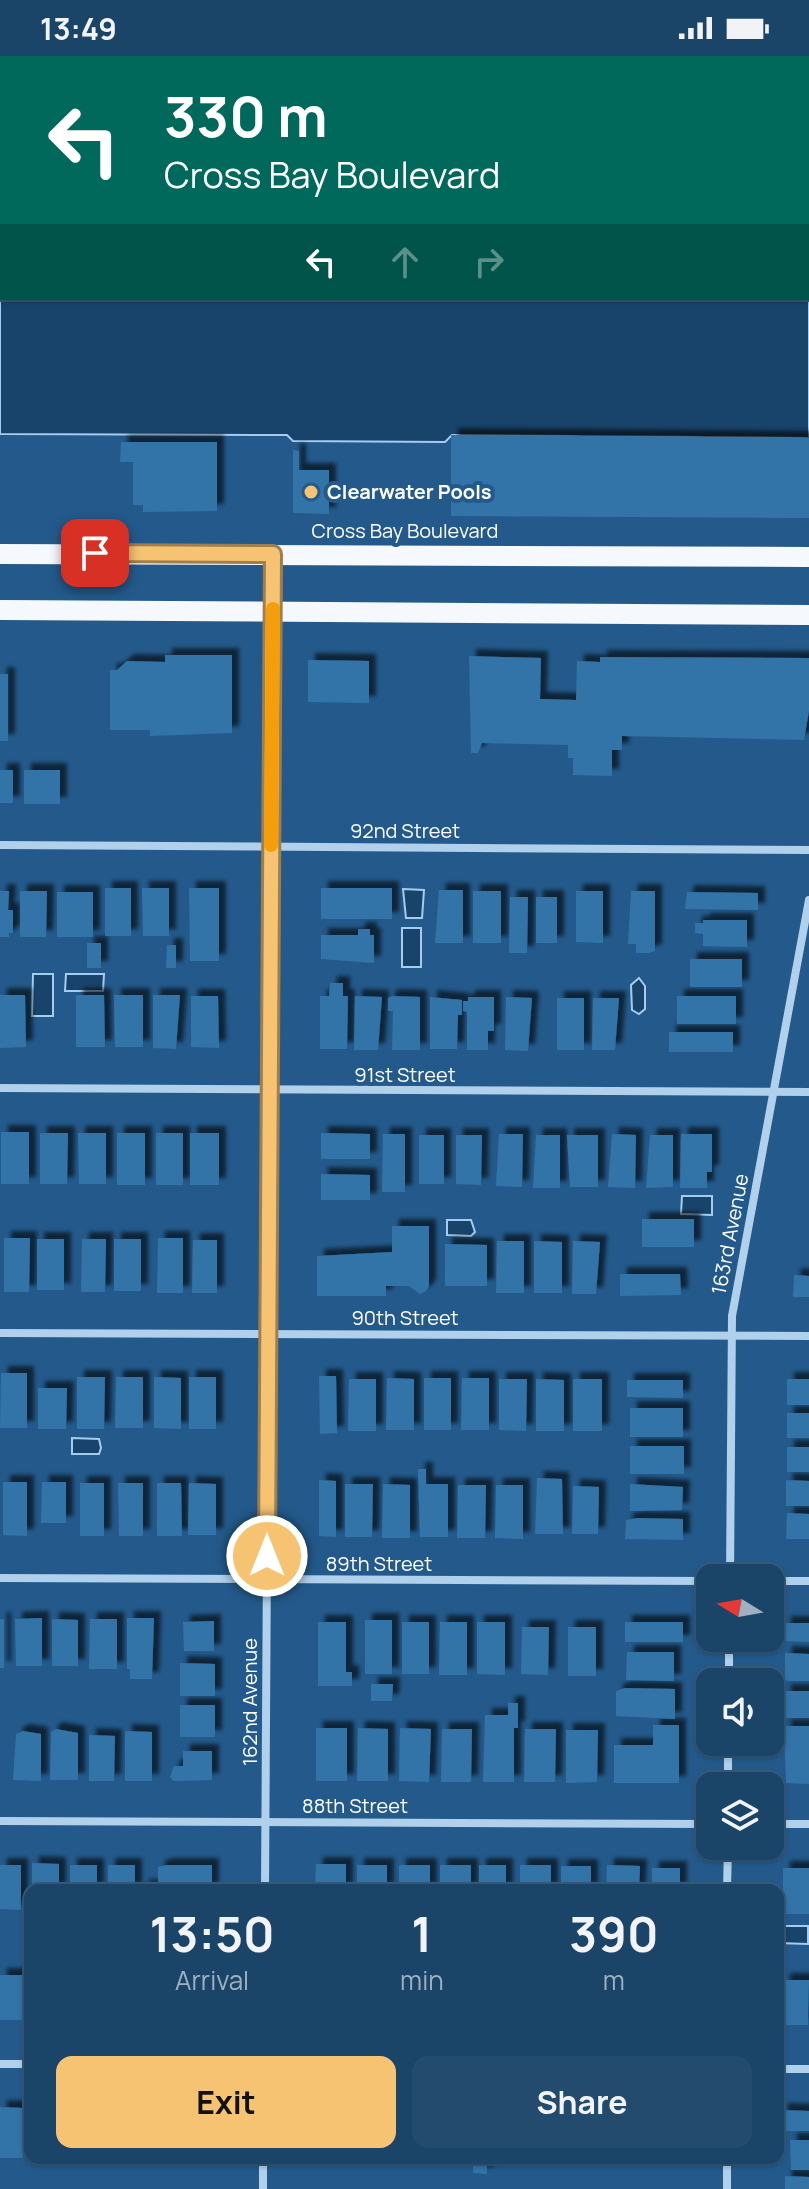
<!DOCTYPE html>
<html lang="en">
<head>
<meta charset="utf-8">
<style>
  body { margin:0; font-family:Manrope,sans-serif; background:#234b6e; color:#f1f3f6; height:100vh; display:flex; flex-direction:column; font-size:30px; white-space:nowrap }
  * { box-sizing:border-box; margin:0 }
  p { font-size:26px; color:#9fb0c0 }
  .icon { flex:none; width:44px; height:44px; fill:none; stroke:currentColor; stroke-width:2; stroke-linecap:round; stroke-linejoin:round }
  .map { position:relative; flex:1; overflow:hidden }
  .sheet { position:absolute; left:24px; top:1828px; width:760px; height:280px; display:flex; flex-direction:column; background:#1a4468; border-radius:16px; box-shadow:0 2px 6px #0004,0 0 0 2px #385c7c }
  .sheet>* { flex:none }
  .guide { position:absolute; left:0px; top:0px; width:810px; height:244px; box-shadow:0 2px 6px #0004,0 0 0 2px #385c7c; background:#00695c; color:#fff; overflow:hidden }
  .needle { width:52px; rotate:281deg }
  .controls { position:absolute; left:696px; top:1508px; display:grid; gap:16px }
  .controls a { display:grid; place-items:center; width:88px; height:88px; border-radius:16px; background:#1a4468; box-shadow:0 2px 6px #0004,0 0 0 2px #385c7c; font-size:40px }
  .pin { position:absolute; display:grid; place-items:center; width:68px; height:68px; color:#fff; margin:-34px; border-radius:16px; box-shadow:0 4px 12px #0006 }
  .me { position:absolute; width:88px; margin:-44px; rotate:0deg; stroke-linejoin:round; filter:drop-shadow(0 0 6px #0008) }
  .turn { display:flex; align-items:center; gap:28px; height:168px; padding:0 32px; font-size:36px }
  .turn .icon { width:104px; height:104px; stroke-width:2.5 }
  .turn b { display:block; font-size:56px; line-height:68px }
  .lanes { display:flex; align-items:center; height:76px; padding:0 32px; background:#0003; justify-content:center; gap:40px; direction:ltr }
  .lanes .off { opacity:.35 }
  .eta { display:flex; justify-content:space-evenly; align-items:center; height:136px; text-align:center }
  .eta b { font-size:48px; font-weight:700; line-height:56px }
  .button { display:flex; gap:16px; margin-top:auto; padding:16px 32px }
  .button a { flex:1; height:92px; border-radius:16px; background:#f6c373; color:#111; font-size:32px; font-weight:700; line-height:92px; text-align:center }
  .button a+a { background:#234b6e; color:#f1f3f6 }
  .status { display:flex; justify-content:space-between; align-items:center; height:56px; padding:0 40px; background:#1a4468; direction:ltr }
  .status svg { height:22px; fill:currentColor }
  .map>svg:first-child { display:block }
</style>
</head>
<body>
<div class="status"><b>13:49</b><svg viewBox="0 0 49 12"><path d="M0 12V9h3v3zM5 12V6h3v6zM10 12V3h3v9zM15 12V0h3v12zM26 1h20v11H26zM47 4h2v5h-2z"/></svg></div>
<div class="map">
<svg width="809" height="2133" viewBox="0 0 809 2133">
  <defs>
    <filter id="shadow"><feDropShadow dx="7" dy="-7" stdDeviation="2" flood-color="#0009"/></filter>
  </defs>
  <rect width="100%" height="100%" fill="#235a8b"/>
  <g fill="#18446b" stroke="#a4ccec" stroke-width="2">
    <path d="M0 151 2 242H808L809 157V382L452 379 445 386 293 385 287 379 0 378Z"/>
    <path d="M403 833 424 834 422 862H406Z"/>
    <rect x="402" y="872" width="19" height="39"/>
    <path d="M33 918H53V960H32Z"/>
    <path d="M66 918H104L103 935H65Z"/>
    <path d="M639 922 645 930V953L639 958 632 954 631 929Z"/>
    <path d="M682 1140H712V1159L681 1158Z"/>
    <path d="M447 1164H471L475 1176 471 1180 447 1179Z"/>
    <path d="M72 1382 99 1383 101 1392 99 1398H72Z"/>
    <path d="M778 1870H808V1888L778 1887Z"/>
  </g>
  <g fill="#3373a8" filter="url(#shadow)">
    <path d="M451 379 809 382V462L451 460Z"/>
    <path d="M121 386H217V455L143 456V449H133V406H120Z"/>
    <path d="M293 394 299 395V414H329V458L293 457Z"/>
    <path d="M165 599H232V677L150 680V674H110V614H117L127 605 165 606Z"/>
    <path d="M469 600 541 602 540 643 576 644 577 605 600 606V601L809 602V655L804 684 622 680V694H612V720L573 719V702H568V689L482 687 478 697H471Z"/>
    <path d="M308 604 369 605V647L308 646Z"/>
    <rect x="0" y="618" width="8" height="67"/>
    <rect x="0" y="714" width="13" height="33"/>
    <rect x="24" y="714" width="36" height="34"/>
    <rect x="105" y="832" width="26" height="48"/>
    <path d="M142 832H169V880H143Z"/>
    <path d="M189 832H219V905H190Z"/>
    <rect x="321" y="832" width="71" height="31"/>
    <path d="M439 834H463V887H435Z"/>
    <path d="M0 835H9L8 854H13V877H9V881H0Z"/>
    <path d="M20 835H47L46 881H20Z"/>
    <rect x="473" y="835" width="28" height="52"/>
    <path d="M576 835H603V887L576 886Z"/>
    <path d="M631 835H655V895L649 897H636V888H628Z"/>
    <rect x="57" y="836" width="36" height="45"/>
    <path d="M687 836 758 837V854L685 853Z"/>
    <path d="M510 841H528L527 897H509Z"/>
    <rect x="536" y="841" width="21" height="46"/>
    <path d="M703 864H747V891L703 890V878L695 877V867H703Z"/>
    <path d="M358 873H370V879H374V907L321 903V879H358Z"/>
    <rect x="87" y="887" width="14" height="25"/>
    <path d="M167 889H176V912H166Z"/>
    <rect x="690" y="903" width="52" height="28"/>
    <path d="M330 927H343V940H348L347 993H320V940H329Z"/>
    <path d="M0 939H25L26 991 0 992Z"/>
    <path d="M76 939H104L105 991H76Z"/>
    <path d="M114 939H143V991H115Z"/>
    <path d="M153 939H180L176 993 153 992Z"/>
    <path d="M191 940H218L219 992 191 991Z"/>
    <path d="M355 940 382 941 378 994H354Z"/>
    <path d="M393 940 420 941V994H392L393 955H388V942Z"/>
    <rect x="677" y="940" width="59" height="28"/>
    <path d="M430 941 462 944V959H458L457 993H430Z"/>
    <path d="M468 941H494V975H488V994H467V956L463 955V945H468Z"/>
    <path d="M506 941 532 942 528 995 505 994Z"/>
    <rect x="557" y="942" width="27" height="52"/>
    <path d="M593 942H619L615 994H592Z"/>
    <rect x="669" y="976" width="64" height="20"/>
    <rect x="1" y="1076" width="28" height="52"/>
    <path d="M40 1077H68L67 1128H40Z"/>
    <path d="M78 1077H106V1128H79Z"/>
    <rect x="117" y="1077" width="28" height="52"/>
    <rect x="156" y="1077" width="27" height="52"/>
    <rect x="190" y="1077" width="29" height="52"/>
    <path d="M321 1077 370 1078V1103H321Z"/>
    <path d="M383 1078H405V1136H382Z"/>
    <path d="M499 1078H523L522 1131 496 1130Z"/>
    <path d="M612 1078 636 1079 635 1132 608 1131Z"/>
    <path d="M681 1078H712V1116H707V1132H680Z"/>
    <rect x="419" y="1079" width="25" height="49"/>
    <path d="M456 1079H482L481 1129 456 1128Z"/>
    <path d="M536 1079H560V1132H533Z"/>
    <path d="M567 1079H598V1131H570Z"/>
    <path d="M650 1079H673V1131L646 1132Z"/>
    <path d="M321 1118 370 1119V1144H321Z"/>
    <rect x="642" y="1163" width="52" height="28"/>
    <path d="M392 1170H429V1230L426 1235 420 1238 409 1230H386V1240H317V1200L392 1196Z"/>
    <path d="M4 1182H30L29 1236H4Z"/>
    <path d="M158 1182H183V1237H157Z"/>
    <rect x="37" y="1183" width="27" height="51"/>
    <path d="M82 1183H106L105 1236H81Z"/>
    <rect x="114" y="1183" width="27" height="52"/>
    <path d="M193 1184H217V1237H192Z"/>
    <path d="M497 1185H524V1237H496Z"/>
    <path d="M534 1185 562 1186V1237H534Z"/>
    <path d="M573 1185 600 1186 596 1238H572Z"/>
    <path d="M445 1188 487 1189V1230H445Z"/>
    <path d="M620 1218H680L681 1239 620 1240Z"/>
    <path d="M794 1219 809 1220V1241H793Z"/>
    <path d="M1 1317H27V1372H0Z"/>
    <path d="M319 1320H336L337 1377 320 1378Z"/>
    <path d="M77 1321H105L104 1373H77Z"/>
    <path d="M116 1321H143V1372H115Z"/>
    <path d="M154 1321 181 1322V1373L154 1372Z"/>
    <rect x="189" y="1321" width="27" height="52"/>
    <path d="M387 1322 414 1323V1374H386Z"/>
    <rect x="424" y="1322" width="27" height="52"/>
    <path d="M462 1322H489V1374H461Z"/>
    <path d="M349 1323H376V1375H348Z"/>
    <path d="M499 1323H527L526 1375 499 1374Z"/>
    <path d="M536 1323 564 1324V1375H536Z"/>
    <rect x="573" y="1323" width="29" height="52"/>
    <rect x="787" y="1323" width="22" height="26"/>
    <path d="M627 1324H683V1342L627 1341Z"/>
    <path d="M38 1332H67L66 1373H38Z"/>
    <rect x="630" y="1352" width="53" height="29"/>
    <rect x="787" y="1357" width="22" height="25"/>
    <rect x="630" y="1390" width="54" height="28"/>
    <rect x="787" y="1391" width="22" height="25"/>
    <path d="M418 1413H426V1428H448V1481H420Z"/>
    <path d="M537 1422 562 1423 563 1478H535Z"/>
    <path d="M319 1424 336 1425V1481L319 1480Z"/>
    <path d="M786 1424 809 1425V1450H786Z"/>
    <path d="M3 1426H27V1480L3 1479Z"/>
    <path d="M42 1426H66V1467H41Z"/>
    <rect x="80" y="1427" width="24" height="53"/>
    <path d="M118 1427H143V1480H119Z"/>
    <path d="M157 1427H181L182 1480H157Z"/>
    <path d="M189 1427 216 1428V1479H188Z"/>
    <path d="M345 1428H373L372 1481H345Z"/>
    <path d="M383 1428 410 1429V1482H382Z"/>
    <path d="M630 1428 683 1431 682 1454 630 1455Z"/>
    <path d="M458 1429H486L485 1482H457Z"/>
    <path d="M496 1429H523V1483L495 1482Z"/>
    <path d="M573 1430 599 1431 598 1478H572Z"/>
    <path d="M787 1457 809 1458V1483H786Z"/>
    <path d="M637 1462 683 1463V1484L625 1483 626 1464Z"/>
    <path d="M42 1562V1610H16L15 1563Z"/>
    <path d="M127 1562H154L152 1623H130V1613H127Z"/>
    <rect x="0" y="1563" width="4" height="49"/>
    <path d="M52 1563 78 1564V1610H52Z"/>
    <path d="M90 1563H117V1613H89Z"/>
    <rect x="365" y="1564" width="27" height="54"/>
    <path d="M214 1565V1595H184L183 1566Z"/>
    <path d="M318 1566H346V1616H352V1630H318Z"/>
    <rect x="402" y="1566" width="27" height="52"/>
    <path d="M440 1566H467V1619H439Z"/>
    <path d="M477 1566H505V1619L477 1618Z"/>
    <rect x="625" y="1566" width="58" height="20"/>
    <path d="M784 1567H809V1586L784 1585Z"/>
    <path d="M522 1571H549L548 1619 521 1618Z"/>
    <rect x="568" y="1571" width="28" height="49"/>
    <path d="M627 1596H674V1625L626 1624Z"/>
    <path d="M785 1597 809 1598V1625H785Z"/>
    <path d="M180 1607 215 1608V1640H180Z"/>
    <path d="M371 1628H393L392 1645H371Z"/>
    <path d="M625 1632 675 1633V1663L616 1660V1635Z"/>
    <rect x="784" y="1635" width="25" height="27"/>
    <path d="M508 1647H518V1672H514V1726H483L485 1659H508Z"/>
    <rect x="180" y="1649" width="35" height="32"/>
    <path d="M653 1669H679V1727H614V1689H653Z"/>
    <path d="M784 1670H809V1728L786 1727Z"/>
    <rect x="316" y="1672" width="31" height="53"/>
    <path d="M358 1672 388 1673V1725H357Z"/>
    <path d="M400 1672 431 1673 429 1726 399 1725Z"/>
    <path d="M56 1673 78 1677V1724H50L51 1676Z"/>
    <path d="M442 1673H472L471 1726H441Z"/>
    <path d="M525 1673H556L555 1726H524Z"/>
    <path d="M566 1674H598L597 1726 566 1727Z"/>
    <path d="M23 1675 41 1678V1725L13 1724 16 1678Z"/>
    <path d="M125 1675 152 1676V1725H125Z"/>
    <path d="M89 1679 115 1680 114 1725H89Z"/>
    <path d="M183 1695H212V1724L174 1725 170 1721 174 1710H183Z"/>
    <path d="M32 1807 59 1808V1834H32Z"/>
    <path d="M316 1808H346V1834H315Z"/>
    <path d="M0 1809H21V1854L0 1853Z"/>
    <rect x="70" y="1809" width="27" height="25"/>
    <rect x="108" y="1809" width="27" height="25"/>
    <path d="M167 1809H212V1834H142V1830H158V1811Z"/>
    <rect x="357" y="1809" width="30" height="25"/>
    <rect x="399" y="1809" width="31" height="25"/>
    <rect x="440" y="1809" width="31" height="25"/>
    <rect x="479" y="1809" width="27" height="25"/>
    <rect x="520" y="1809" width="31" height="25"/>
    <path d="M607 1809 640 1810 639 1834H606Z"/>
    <rect x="561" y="1810" width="30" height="24"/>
    <rect x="652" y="1812" width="28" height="22"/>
    <rect x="783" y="1812" width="26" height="46"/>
    <rect x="0" y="1919" width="22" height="45"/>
    <path d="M783 1924H809L808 1969H783Z"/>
    <path d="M0 2051 23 2052V2102H0Z"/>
    <path d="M781 2054 809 2055V2075H781Z"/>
    <path d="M790 2084H809V2114H791Z"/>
    <path d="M462 2102H487V2118L473 2117V2106H462Z"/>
    <rect x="499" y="2102" width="28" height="4"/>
    <rect x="537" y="2102" width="27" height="5"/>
    <rect x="612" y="2102" width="27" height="5"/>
    <rect x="649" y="2102" width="31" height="5"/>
    <path d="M785 2120 809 2121V2133H785Z"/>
  </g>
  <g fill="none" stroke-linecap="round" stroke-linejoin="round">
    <g stroke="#b0d0eb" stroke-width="8">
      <path d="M275 2V0"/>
      <path d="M0 20H2"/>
      <path d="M808 24H809"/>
      <path d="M0 789 809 794"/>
      <path d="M0 1032 809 1036"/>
      <path d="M0 1277 809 1280"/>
      <path d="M0 1522 710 1525"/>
      <path d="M730 1522 732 1260 809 844"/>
      <path d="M770 1525H809"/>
      <path d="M729 1626V1582"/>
      <path d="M728 1730V1686"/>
      <path d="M0 1765 710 1768"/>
      <path d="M770 1768H809"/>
      <path d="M265 1834 273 499"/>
      <path d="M727 1834 728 1790"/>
      <path d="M0 2008H30"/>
      <path d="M778 2013H809"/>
      <path d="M263 2133V2102"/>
      <path d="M727 2133V2102"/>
    </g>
    <g stroke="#f5f9fe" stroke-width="20">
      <path d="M0 498 809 501"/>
      <path d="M0 554 809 559"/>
    </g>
  </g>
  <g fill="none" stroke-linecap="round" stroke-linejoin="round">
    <g stroke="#a07f4b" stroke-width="20">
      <path id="route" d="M95 497 273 498 267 1500"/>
    </g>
    <use href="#route" stroke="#f6c373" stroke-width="14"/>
    <path stroke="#f59e0b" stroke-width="14" d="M271 789 273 553"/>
  </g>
  <circle fill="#f6c373" stroke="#235a8b" stroke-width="3" cx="311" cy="436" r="8"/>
  <g text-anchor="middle" stroke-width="8" stroke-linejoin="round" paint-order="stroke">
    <g font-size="20" font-weight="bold" fill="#fff" stroke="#235a8b" text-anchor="start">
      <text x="327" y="443">Clearwater Pools</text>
    </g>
    <g font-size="20" fill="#fff" stroke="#235a8b">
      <text x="405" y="482">Cross Bay Boulevard</text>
      <text x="405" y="782">92nd Street</text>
      <text x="405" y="1026">91st Street</text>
      <text transform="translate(730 1178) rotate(-79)" y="7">163rd Avenue</text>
      <text x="405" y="1269">90th Street</text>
      <text x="379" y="1515">89th Street</text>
      <text transform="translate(250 1646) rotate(-90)" y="7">162nd Avenue</text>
      <text x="355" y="1757">88th Street</text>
    </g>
  </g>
</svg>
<div class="controls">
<a><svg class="needle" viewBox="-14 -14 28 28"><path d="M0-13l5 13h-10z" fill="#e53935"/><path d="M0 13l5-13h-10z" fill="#9fb0c0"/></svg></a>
<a><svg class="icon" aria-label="sound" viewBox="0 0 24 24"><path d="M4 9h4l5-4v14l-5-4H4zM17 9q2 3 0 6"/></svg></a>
<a><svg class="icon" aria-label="layers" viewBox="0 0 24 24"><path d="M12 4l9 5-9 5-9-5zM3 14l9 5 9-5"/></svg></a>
</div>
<div class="pin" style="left:95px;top:497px;background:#d93025"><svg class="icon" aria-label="arrive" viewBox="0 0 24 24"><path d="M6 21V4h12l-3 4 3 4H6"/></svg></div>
<svg class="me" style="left:267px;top:1500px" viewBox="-20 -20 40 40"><circle r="17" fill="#f6c373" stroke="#fff" stroke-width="3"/><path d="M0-11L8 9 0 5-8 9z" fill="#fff"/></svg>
<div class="guide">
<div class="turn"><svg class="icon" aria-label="left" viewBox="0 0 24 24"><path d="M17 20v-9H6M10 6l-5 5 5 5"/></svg><div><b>330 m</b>Cross Bay Boulevard</div></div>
<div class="lanes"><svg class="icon" aria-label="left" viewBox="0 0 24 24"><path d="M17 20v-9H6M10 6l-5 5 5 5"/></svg><svg class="icon off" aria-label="ahead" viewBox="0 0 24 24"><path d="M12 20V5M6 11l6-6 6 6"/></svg><svg class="icon off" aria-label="right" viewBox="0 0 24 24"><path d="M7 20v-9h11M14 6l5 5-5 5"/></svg></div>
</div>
<section class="sheet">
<div class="eta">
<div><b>13:50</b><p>Arrival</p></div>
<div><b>1</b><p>min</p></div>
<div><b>390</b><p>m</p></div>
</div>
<div class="button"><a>Exit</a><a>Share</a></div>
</section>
</div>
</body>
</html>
